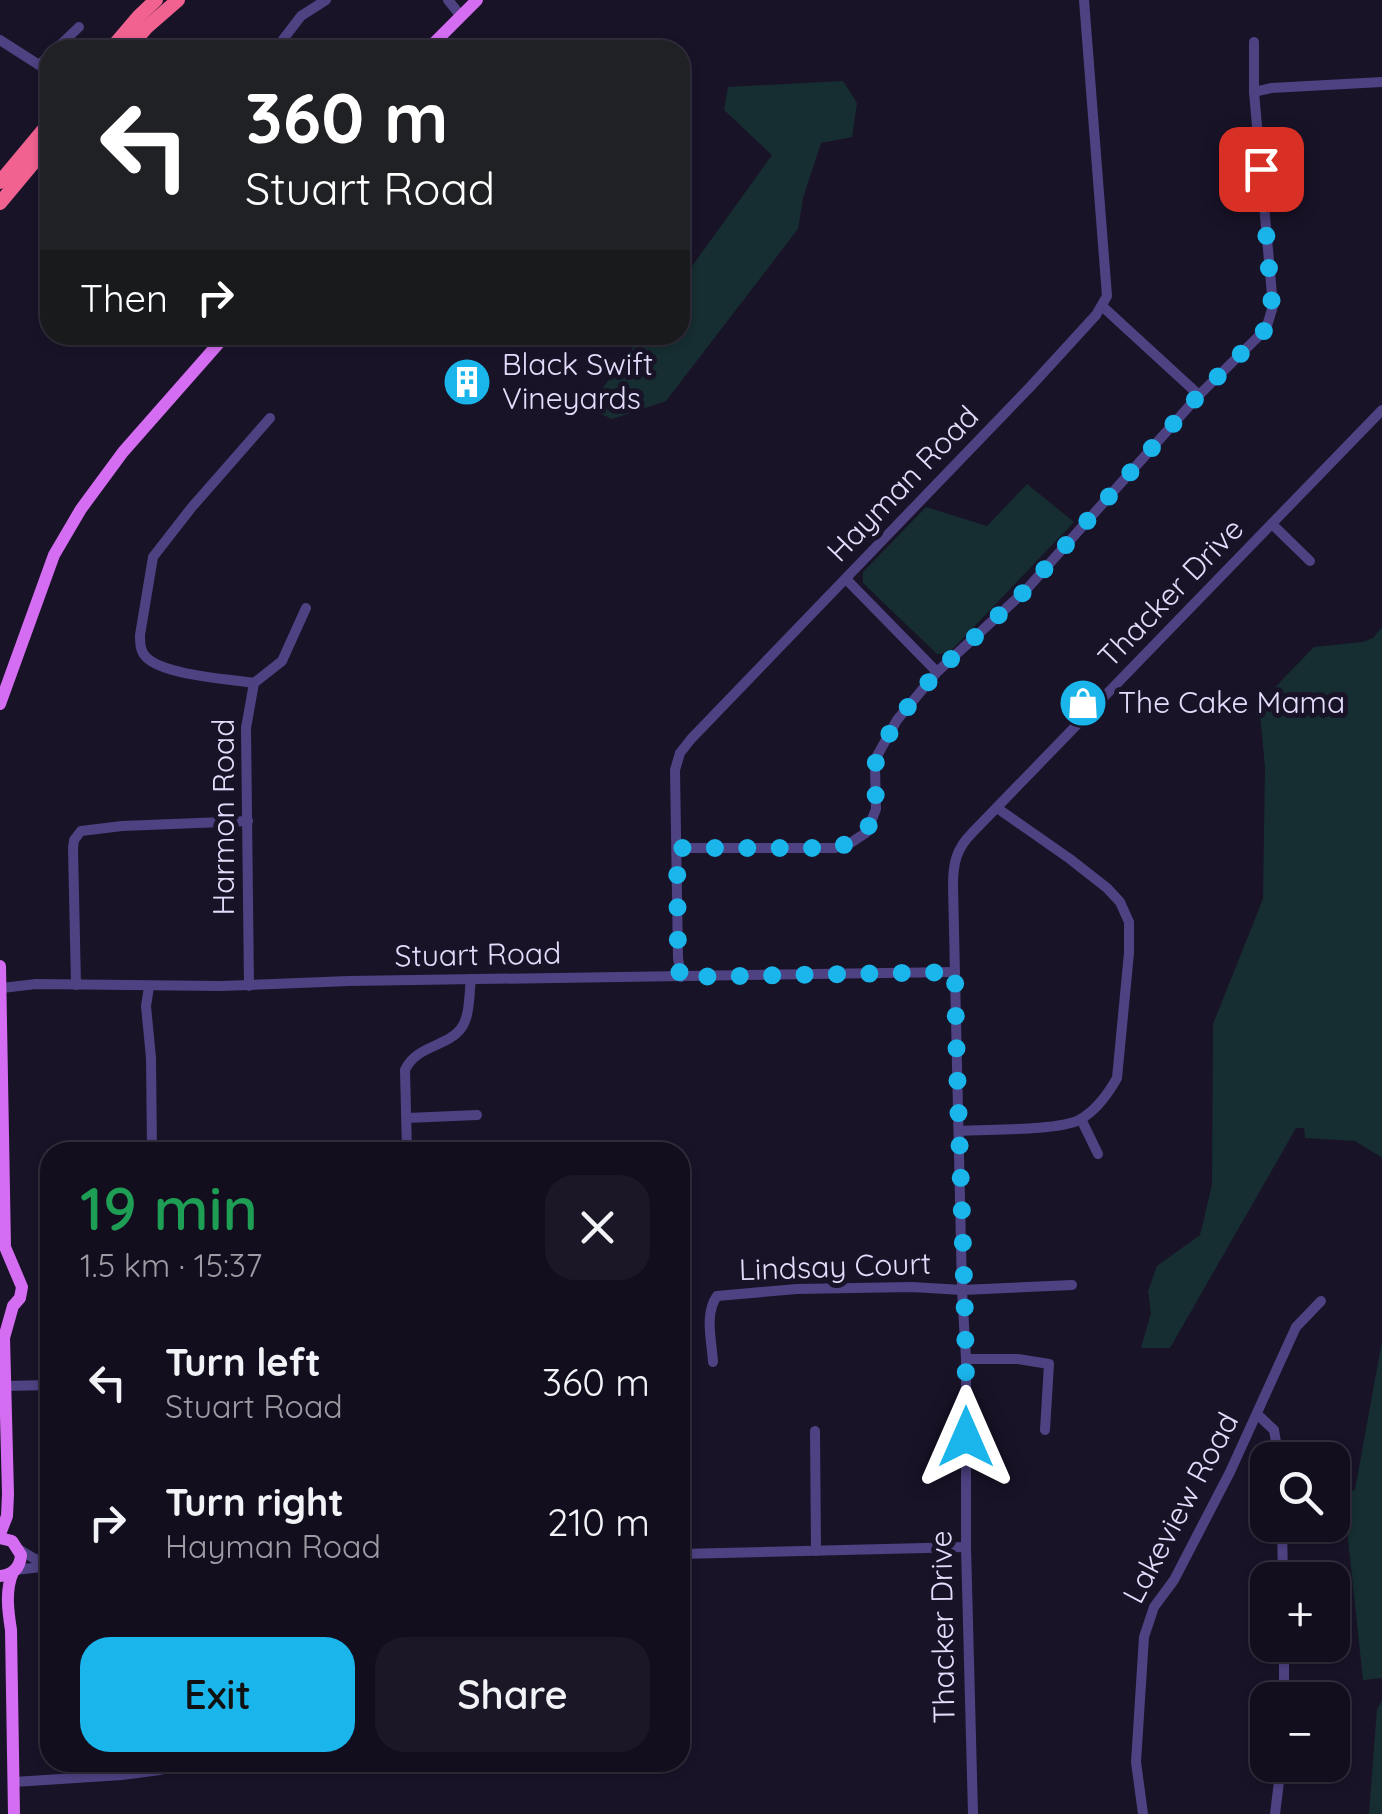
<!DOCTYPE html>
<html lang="en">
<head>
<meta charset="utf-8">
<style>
  body { margin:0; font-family:Quicksand,sans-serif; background:#1c1727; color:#f1f3f6; height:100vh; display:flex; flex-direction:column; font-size:38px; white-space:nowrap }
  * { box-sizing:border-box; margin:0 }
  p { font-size:32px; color:#9d9ca4 }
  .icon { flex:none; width:55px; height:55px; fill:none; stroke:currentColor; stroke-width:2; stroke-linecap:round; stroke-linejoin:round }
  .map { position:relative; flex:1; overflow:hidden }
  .details { position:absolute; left:40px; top:1142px; width:650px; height:630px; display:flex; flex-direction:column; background:#130e1e; border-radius:30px; box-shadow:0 2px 8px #0004,0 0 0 2px #322e3c }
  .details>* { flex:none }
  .banner { position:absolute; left:40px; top:40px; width:650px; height:305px; border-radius:30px; box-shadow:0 2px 8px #0004,0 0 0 2px #322e3c; background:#202124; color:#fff; overflow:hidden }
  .tools { position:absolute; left:1250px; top:1442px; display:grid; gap:20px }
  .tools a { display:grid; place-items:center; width:100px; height:100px; border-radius:20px; background:#130e1e; box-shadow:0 2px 8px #0004,0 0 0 2px #322e3c; font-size:50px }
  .pin { position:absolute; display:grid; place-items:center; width:85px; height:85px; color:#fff; margin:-42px; border-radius:20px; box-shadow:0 5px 15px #0006 }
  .me { position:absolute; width:110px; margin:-55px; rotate:0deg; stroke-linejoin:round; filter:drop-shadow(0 0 8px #0008) }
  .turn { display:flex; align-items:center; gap:35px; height:210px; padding:0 40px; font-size:45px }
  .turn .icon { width:130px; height:130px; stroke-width:2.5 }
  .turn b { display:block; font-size:70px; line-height:85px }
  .then { display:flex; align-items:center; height:95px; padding:0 40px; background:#0003; gap:20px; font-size:38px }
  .round { display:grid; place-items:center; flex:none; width:105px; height:105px; border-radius:30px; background:#1c1727 }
  .headline { display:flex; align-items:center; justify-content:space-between; height:170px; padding:0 40px }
  h1 { font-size:60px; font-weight:600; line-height:75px; color:#1e9e55 }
  .primary-button { display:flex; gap:20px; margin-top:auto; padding:20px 40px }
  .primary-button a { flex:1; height:115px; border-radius:30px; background:#1ab5eb; color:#111; font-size:40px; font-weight:600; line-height:115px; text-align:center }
  .primary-button a+a { background:#1c1727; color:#f1f3f6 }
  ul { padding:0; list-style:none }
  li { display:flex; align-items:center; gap:30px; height:140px; padding:0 40px }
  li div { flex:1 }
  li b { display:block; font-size:38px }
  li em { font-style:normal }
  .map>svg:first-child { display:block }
</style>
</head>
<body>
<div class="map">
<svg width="1382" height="1814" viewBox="0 0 1382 1814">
  <rect width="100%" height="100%" fill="#191328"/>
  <g fill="#162e31">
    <path d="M843 81 857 103 852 137 821 143 803 198 798 229 666 401 612 419 588 408 642 335H680V283L772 155 724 110 728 87Z"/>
    <path d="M1027 484 1074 522 949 653 937 654 863 583V572L926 507 987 526Z"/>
    <path d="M1382 627V1161L1381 1157 1355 1141 1305 1138 1304 1128H1296L1170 1348H1141L1151 1313 1148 1291 1157 1266 1200 1235 1212 1185 1213 1024 1263 899 1265 767 1259 704 1314 647 1363 642 1373 638Z"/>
    <path d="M1382 1341V1678L1363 1680 1343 1492 1355 1490Z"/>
    <path d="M1382 1701V1814H1369L1377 1709Z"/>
  </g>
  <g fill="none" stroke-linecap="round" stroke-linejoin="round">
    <g stroke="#4e4282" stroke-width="10">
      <path d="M448 0 461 16"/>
      <path d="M0 40 39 65 50 55"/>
      <path d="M55 50 79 27"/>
      <path d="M275 50 301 16 326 0"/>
      <path d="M1254 92 1271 88 1382 82"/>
      <path d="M1102 306 1199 395"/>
      <path d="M1272 524 1310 561"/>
      <path d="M846 579 937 672"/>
      <path d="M254 683C229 679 163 675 146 657 140 651 140 643 140 635L153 557 192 507 270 418"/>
      <path d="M677 848H835L852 842 867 832 876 809 875 767 877 756 897 720 937 672 1026 590 1199 395 1266 329 1273 306 1254 92V42"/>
      <path d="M681 977 678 958 675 770 680 753 691 739 1031 386 1096 315 1107 296 1084 0"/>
      <path d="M76 985 73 848 74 840 81 831 122 826 248 821"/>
      <path d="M249 986 246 728 254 683 282 661 306 608"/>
      <path d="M149 987 146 1006 151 1058 152 1152"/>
      <path d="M2 988 36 984 221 986 349 981 955 972"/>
      <path d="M407 1118 477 1115"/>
      <path d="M1081 1119 1098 1154"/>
      <path d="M959 1131C986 1129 1057 1131 1079 1120 1096 1111 1108 1094 1117 1078L1129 953V922L1120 902 1107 888 1070 859 997 808"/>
      <path d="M407 1152 405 1070C416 1045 449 1047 462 1027 470 1015 469 994 471 979"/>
      <path d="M966 1359H1018L1049 1364 1045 1430"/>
      <path d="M713 1362C712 1342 704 1314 717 1296L797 1289 912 1287 962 1290 1072 1285"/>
      <path d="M6 1386 50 1385"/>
      <path d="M1258 1415 1274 1430 1279 1460"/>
      <path d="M815 1431 816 1551"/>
      <path d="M1282 1525 1283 1580"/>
      <path d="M20 1550 35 1559 50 1561"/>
      <path d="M680 1554 966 1547"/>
      <path d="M15 1570 50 1566"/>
      <path d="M1284 1700V1645"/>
      <path d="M14 1782 122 1775 160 1770 191 1762"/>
      <path d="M973 1814 966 1547V1359L962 1290 953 885C953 864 956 849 972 833L1382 410"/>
      <path d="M1143 1814 1136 1762 1144 1637 1154 1607 1174 1580 1230 1472 1296 1327 1321 1301"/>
      <path d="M1275 1814 1281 1765"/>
    </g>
    <g stroke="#d56df2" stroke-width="12">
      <path d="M427 50 477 0"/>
      <path d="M0 704 54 555 81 509 123 452 226 335"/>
      <path d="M0 966 5 1247 22 1287 20 1298 13 1306 4 1338 8 1494 7 1516 0 1534"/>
      <path d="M0 1538 12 1541 21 1555C20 1568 13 1575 0 1576"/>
      <path d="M13 1572C5 1590 8 1611 11 1630L14 1814"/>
    </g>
    <g stroke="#f16290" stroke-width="14">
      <path d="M110 50 139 16 156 0"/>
      <path d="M127 50 147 27 178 0"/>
      <path d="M0 182 50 122"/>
      <path d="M0 203 50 143"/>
    </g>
  </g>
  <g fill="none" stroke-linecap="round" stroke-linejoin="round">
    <path stroke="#1ab5eb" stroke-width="18" stroke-dasharray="0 32.4" d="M966 1437C967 1282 957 1127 955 972L680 977 678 958 677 848H835L852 842 866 832 876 809 875 767 877 756 897 720 937 672 1026 590 1199 395 1266 329 1272 306 1261 169"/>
  </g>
  <defs>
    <g id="building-disc" transform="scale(2.5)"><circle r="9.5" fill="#1ab5eb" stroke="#191328"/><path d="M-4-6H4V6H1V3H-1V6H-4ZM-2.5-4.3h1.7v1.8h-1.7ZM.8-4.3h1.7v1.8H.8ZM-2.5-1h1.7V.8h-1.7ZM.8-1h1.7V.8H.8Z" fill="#fff"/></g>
    <g id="shop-disc" transform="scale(2.5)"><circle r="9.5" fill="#1ab5eb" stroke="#191328"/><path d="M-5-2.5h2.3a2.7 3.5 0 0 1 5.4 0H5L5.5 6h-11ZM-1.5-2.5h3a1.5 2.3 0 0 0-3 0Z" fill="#fff"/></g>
  </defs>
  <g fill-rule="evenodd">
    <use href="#building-disc" x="467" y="382"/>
    <use href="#shop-disc" x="1083" y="703"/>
  </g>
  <g text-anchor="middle" stroke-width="10" stroke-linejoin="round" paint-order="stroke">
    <g font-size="30" fill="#e5dcfc" stroke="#191328" text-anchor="start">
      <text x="502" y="375">Black Swift<tspan x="502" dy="34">Vineyards</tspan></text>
      <text x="1118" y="713">The Cake Mama</text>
    </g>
    <g font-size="30" fill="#e5dcfc" stroke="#191328">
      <text transform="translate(903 484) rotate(-46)" y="10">Hayman Road</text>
      <text transform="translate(1171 593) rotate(-46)" y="10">Thacker Drive</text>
      <text transform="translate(224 817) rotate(-90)" y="10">Harmon Road</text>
      <text transform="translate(478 955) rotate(-1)" y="10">Stuart Road</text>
      <text transform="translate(835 1267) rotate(-2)" y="10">Lindsay Court</text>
      <text transform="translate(1181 1508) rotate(-62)" y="10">Lakeview Road</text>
      <text transform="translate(943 1627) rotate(-91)" y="10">Thacker Drive</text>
    </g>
  </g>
</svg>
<div class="tools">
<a><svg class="icon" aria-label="search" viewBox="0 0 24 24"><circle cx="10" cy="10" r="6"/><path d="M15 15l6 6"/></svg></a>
<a>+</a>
<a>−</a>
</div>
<div class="pin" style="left:1261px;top:169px;background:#d93025"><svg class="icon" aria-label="arrive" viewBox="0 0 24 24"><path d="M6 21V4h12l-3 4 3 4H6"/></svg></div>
<svg class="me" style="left:966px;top:1437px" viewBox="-20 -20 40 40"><path d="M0-17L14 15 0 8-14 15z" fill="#1ab5eb" stroke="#fff" stroke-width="4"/></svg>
<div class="banner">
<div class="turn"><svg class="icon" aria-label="left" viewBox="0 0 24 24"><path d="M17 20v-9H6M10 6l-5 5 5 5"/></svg><div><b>360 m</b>Stuart Road</div></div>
<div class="then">Then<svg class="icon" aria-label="right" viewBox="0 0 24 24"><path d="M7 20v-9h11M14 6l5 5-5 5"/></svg></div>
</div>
<section class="details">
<div class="headline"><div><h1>19 min</h1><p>1.5 km · 15:37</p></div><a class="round"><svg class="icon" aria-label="close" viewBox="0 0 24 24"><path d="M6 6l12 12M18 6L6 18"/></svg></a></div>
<ul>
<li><svg class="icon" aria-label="left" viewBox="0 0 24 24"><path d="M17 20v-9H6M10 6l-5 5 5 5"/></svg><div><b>Turn left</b><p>Stuart Road</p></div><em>360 m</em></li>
<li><svg class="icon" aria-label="right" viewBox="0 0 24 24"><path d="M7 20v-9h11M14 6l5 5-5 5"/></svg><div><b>Turn right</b><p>Hayman Road</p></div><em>210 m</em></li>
</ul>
<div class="primary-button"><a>Exit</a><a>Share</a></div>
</section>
</div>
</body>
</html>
